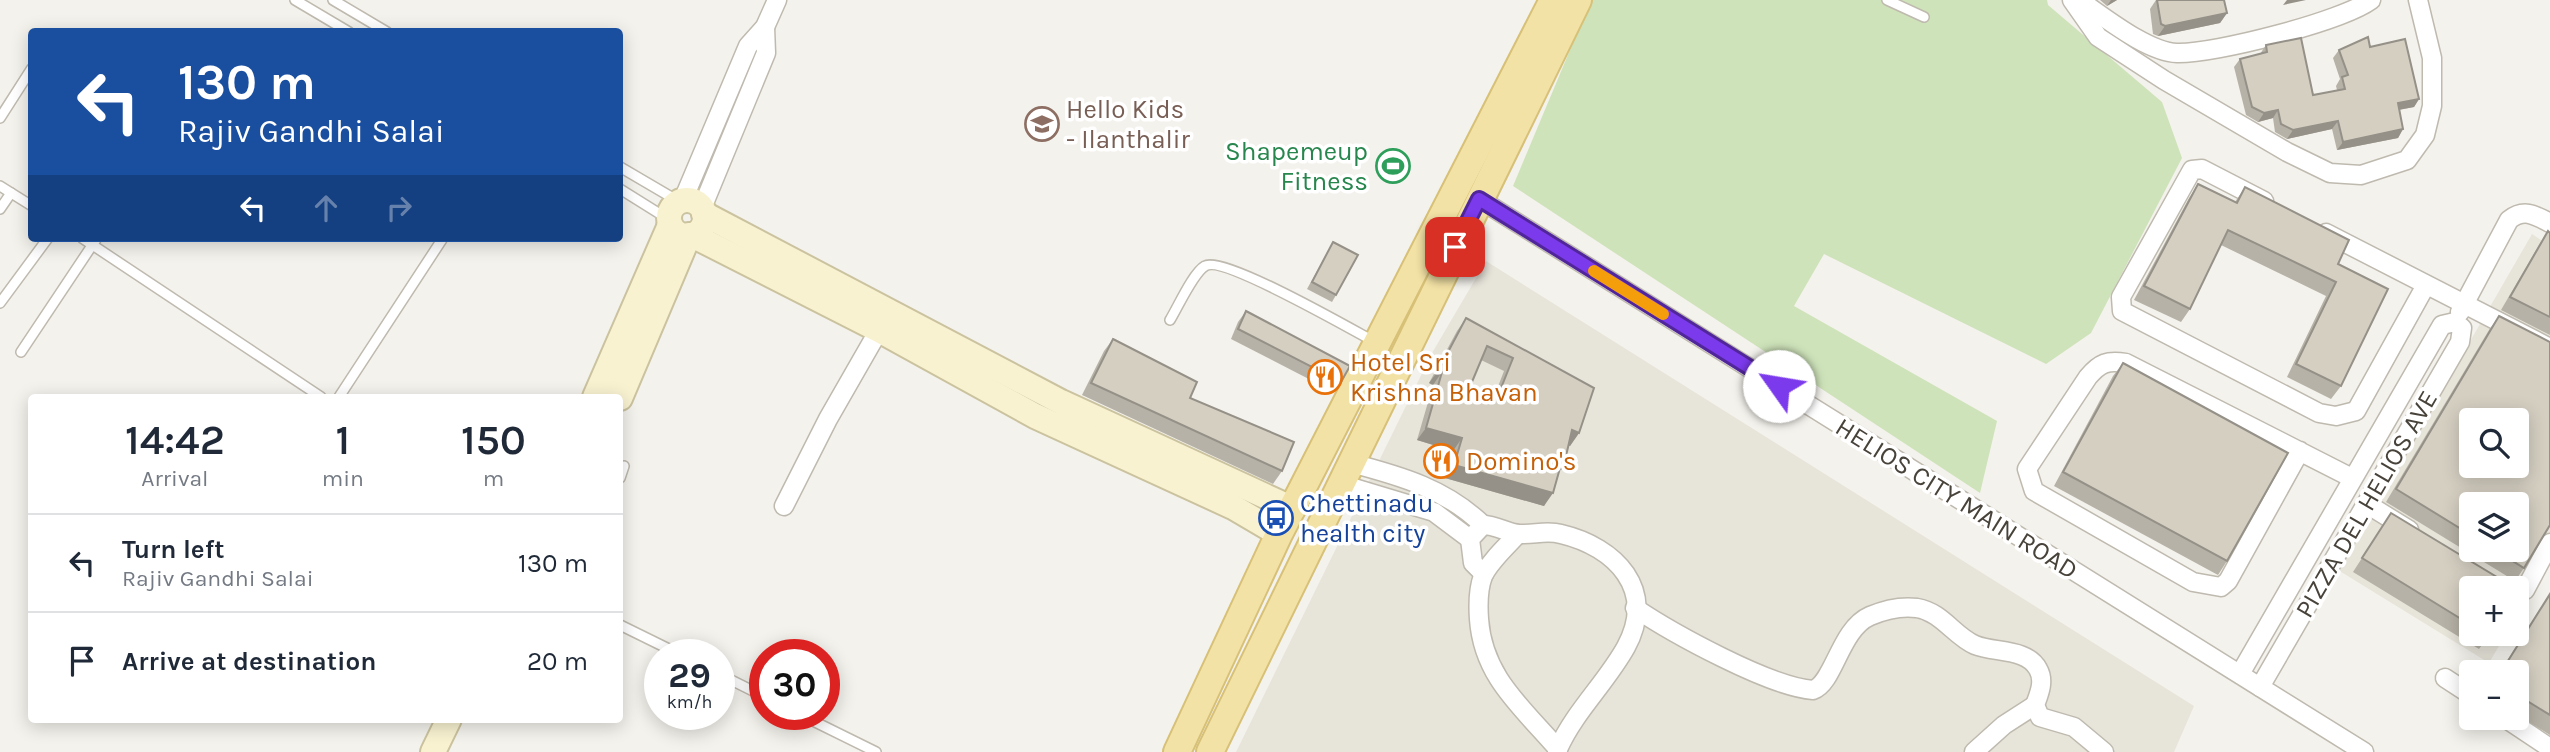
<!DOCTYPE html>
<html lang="en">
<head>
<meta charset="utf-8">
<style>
  body { margin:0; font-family:Karla,sans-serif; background:#f6f6f7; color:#1f2937; height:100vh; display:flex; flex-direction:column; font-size:26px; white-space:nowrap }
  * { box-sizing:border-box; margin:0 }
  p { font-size:23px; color:#747a83 }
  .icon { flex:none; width:38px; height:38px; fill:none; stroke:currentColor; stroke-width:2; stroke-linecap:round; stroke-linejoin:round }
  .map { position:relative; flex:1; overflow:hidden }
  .sheet { position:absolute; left:28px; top:394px; width:595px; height:329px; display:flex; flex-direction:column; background:#fff; border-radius:7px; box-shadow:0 4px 18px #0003 }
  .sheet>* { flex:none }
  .guide { position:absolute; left:28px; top:28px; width:595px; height:214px; border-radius:7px; box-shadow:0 4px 18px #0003; background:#1a4fa0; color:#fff; overflow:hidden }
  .buttons { position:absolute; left:2459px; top:408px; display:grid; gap:14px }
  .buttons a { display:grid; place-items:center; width:70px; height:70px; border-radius:7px; background:#fff; box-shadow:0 4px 18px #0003; font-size:35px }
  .speed { position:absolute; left:644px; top:639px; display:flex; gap:14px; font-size:35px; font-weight:700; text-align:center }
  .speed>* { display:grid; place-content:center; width:91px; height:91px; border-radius:50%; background:#fff; box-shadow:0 4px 18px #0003; line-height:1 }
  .speed small { font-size:18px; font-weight:400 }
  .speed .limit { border:10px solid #d22; background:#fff; color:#111 }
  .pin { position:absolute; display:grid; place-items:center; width:60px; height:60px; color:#fff; margin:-30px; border-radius:14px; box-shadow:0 4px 10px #0006 }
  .me { position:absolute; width:77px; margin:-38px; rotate:302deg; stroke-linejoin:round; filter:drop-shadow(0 0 5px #0008) }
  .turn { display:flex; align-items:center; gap:24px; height:147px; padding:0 35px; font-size:32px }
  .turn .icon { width:91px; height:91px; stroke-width:2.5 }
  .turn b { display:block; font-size:49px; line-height:60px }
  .lanes { display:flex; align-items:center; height:66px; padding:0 35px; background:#0003; justify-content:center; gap:35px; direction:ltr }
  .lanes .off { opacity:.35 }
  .eta { display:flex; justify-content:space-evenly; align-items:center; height:119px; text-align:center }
  .eta b { font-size:42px; font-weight:600; line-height:49px }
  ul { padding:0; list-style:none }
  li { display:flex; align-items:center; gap:21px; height:98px; padding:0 35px; border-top:2px solid #e0e1e3 }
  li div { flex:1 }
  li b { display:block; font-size:26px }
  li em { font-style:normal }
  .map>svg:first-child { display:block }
</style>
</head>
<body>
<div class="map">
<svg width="2550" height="752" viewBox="0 0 2550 752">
  <rect width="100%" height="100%" fill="#f4f2ec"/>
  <g fill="#e7e4da" fill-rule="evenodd">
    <path d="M2532 234 2550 246V557L2517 615 2516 588H2471V634H2506L2489 663 2338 570ZM2471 420H2516V466H2471ZM2471 504H2516V550H2471Z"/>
    <path d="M1486 261 2194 706 2174 752H1236L1432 353Z"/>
  </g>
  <path fill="#cee3ba" d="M1591 0H2047L2048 5 2162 102 2182 158 2091 333 2046 364 1824 254 1794 306 1997 421 1980 493 1513 186Z"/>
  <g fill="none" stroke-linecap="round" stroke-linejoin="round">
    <g stroke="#bfbaaf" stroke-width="12">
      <g id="lane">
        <path d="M295 0 349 32"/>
        <path d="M333 0 387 32"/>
        <path d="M1887 0 1924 17"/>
        <path d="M0 118 32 68"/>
        <path d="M620 167 678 201"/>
        <path d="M0 186 32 206"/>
        <path d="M620 189 668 219"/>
        <path d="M0 209 11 193"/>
        <path d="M82 238 321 397"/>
        <path d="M0 303 48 238"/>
        <path d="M1170 320C1178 307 1193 273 1205 266 1222 255 1351 329 1375 342"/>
        <path d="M21 352 97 238"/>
        <path d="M339 397 443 238"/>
        <path d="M620 478 624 466"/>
        <path d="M620 625 679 654"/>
        <path d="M719 674 765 697"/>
        <path d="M799 714 876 752"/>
      </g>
    </g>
    <g stroke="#bfbaaf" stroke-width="21">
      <g id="street">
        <path d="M2072 0 2098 37 2164 80 2287 152 2330 173 2361 175 2407 160 2425 135 2432 106V58L2418 0"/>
        <path d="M2079 0C2103 16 2147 52 2177 53 2215 54 2342 21 2371 0"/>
        <path d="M1479 199 2364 752"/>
        <path d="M683 200 748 46 765 27 777 0"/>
        <path d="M2264 201 2202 169 2192 170 2121 297 2122 311 2319 413 2336 416 2356 411 2426 285"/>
        <path d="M702 208 766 53 765 27"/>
        <path d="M2326 233 2550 348"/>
        <path d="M2460 312 2509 220C2524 208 2535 215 2550 223"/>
        <path d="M2300 451 2228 581 2221 587 2193 582 2034 491 2027 469 2088 377C2100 363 2107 360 2126 363L2352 478"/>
        <path d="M1351 463C1401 476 1446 489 1483 525"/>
        <path d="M1341 484 1434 512 1470 539"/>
        <path d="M2367 504 2409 530"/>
        <path d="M784 506 828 419 879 330"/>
        <path d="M1518 534C1507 546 1490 561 1483 576 1478 589 1478 605 1479 619 1483 677 1522 707 1558 749L1557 752"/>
        <path d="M1484 574 1473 563 1470 539 1483 525C1496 525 1507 533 1519 534 1534 535 1546 530 1561 534 1616 547 1657 590 1626 647 1606 683 1575 711 1558 749"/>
        <path d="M2516 593 2525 590 2550 543"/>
        <path d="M1635 608C1672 633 1770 687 1813 690 1834 683 1840 629 1870 616 1884 610 1901 606 1917 608 1942 612 1954 636 1975 645 1994 653 2027 648 2038 669 2045 681 2039 694 2035 705L2040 717 2074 727 2104 752"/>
        <path d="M2240 674 2442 325 2455 322 2462 328 2460 342 2260 687"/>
        <path d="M2445 678 2471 695"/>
        <path d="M2505 718 2550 748"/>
        <path d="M1974 752 2004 725 2035 705"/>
      </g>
    </g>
    <g stroke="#cbc39f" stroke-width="28">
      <g id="secondary">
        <circle cx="687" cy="218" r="18"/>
        <path d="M704 214 1061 402 1293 509"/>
        <path d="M692 235 879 330 1035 416 1233 507 1279 534"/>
        <path d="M595 397 670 225"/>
        <path d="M620 398 689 235"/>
        <path d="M433 752 449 719"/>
      </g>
    </g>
    <g stroke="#d7c077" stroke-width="30">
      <g id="primary">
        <path d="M1177 752 1279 534 1553 0"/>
        <path d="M1210 752 1578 0"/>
      </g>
    </g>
    <use href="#lane" stroke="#fff" stroke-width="9"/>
    <use href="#street" stroke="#fff" stroke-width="18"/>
    <use href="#secondary" stroke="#f9f2d1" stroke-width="24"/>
    <use href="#primary" stroke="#f3e2a5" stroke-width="26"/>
  </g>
  <g fill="#b7b2a7" fill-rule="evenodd">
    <path d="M2100 0H2117L2107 6Z"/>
    <path d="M2156 0H2224L2227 13 2220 23 2158 36 2153 34 2150 9Z"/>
    <path d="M2266 45 2313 95 2337 90 2336 86 2340 79 2333 58 2339 50 2370 47 2419 99 2414 107 2399 110 2403 129 2398 138 2337 150 2332 129 2287 139 2275 132 2273 118 2258 122 2246 115 2234 67 2240 59 2260 54Z"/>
    <path d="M2198 184 2235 202 2245 187 2338 264 2341 386 2331 399 2287 377 2326 296 2221 245 2190 309 2181 322 2134 300 2189 198Z"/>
    <path d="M2548 231 2550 233V335L2501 310 2539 245Z"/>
    <path d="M1333 242 1336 295 1332 302 1307 289Z"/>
    <path d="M1246 311 1341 382 1334 392 1231 339 1238 322Z"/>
    <path d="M2499 316 2524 568 2515 581 2386 502 2489 330ZM2471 504 2516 550H2471Z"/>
    <path d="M1466 318 1594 388 1579 433 1570 446 1568 445 1558 476 1544 506 1445 478 1453 451 1417 440 1433 385 1429 383 1457 331ZM1481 360 1504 371 1494 397 1469 389Z"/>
    <path d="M1113 339 1282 471 1273 484 1082 395 1104 351Z"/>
    <path d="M2123 363 2227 561 2218 575 2054 486 2113 376Z"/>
    <path d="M2391 513 2471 588V634H2490L2479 649 2353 572Z"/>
    <path d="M2550 593V735L2516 714V672H2500Z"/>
  </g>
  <g fill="#959188">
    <path d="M2111 0H2117L2107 6Z"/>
    <path d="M2287 0H2306L2283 5Z"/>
    <path d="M2227 13 2220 23 2158 36 2165 26Z"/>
    <path d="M2419 99 2414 107 2392 111 2398 103Z"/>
    <path d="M2278 110 2273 118 2258 122 2264 113Z"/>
    <path d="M2338 121 2332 129 2287 139 2293 130Z"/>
    <path d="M2403 129 2398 138 2337 150 2343 142Z"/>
    <path d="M1438 371 1442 372 1433 385 1429 383Z"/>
    <path d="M1426 428 1462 438 1453 451 1417 440Z"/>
    <path d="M1572 430 1579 433 1570 446 1563 443Z"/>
    <path d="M1454 465 1553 493 1544 506 1445 478Z"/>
  </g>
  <g fill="#d5cfc2" stroke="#959188" stroke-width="2" fill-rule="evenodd">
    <path d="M2157 0H2224L2227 13 2165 26 2161 24Z"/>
    <path d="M2368 37 2370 47 2405 39 2419 99 2398 103 2403 129 2343 142 2338 121 2293 130 2281 124 2278 110 2264 113 2252 107 2240 59 2267 52 2266 45 2301 38 2313 95 2345 89 2342 77 2348 75 2339 50Z"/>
    <path d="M2198 184 2237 203 2245 187 2349 240 2338 264 2388 289 2341 386 2296 364 2336 282 2228 230 2190 309 2144 286Z"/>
    <path d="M2548 231 2550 233V317L2510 297Z"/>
    <path d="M1333 242 1358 255 1336 295 1312 282Z"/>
    <path d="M1246 311 1350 366 1341 382 1238 329Z"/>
    <path d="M2499 316 2550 342V525L2524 568 2495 550H2516V504H2471V535L2396 489ZM2471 420H2516V466H2471Z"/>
    <path d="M1466 318 1594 388 1579 433 1572 430 1563 469 1560 468 1553 493 1454 465 1462 438 1426 428 1442 372 1438 371ZM1487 346 1513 358 1497 398 1469 389Z"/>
    <path d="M1113 339 1197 382 1190 398 1294 442 1282 471 1091 383Z"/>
    <path d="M2123 363 2288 453 2227 561 2063 472Z"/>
    <path d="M2391 513 2515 588H2471V625L2362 558Z"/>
    <path d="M2550 594V715L2516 694V672H2501Z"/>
  </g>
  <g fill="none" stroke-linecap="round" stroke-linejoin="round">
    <g stroke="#51269a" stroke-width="18">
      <path id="route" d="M1455 247 1479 199 1779 386"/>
    </g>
    <use href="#route" stroke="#7c3aed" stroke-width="12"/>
    <path stroke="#f59e0b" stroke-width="12" d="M1594 271 1663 314"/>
  </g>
  <defs>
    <g id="school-ring" transform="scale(1.75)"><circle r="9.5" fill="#fff" stroke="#8d6e63" stroke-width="1.5"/><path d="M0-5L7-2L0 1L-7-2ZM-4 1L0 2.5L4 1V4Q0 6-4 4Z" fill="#8d6e63"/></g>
    <g id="stadium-ring" transform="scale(1.75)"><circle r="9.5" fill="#fff" stroke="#2e9e5b" stroke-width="1.5"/><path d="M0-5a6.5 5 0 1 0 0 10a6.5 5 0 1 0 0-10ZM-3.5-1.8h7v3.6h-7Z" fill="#2e9e5b"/></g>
    <g id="restaurant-ring" transform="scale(1.75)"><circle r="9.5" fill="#fff" stroke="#e8710a" stroke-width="1.5"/><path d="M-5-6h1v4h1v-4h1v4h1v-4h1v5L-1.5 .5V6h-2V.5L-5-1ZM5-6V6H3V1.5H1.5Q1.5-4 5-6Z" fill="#e8710a"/></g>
    <g id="bus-ring" transform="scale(1.75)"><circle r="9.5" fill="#fff" stroke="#1a4fb4" stroke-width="1.5"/><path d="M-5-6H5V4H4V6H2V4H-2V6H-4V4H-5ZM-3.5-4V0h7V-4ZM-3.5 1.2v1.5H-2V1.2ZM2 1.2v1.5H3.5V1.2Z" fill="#1a4fb4"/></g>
  </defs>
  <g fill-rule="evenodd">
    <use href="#school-ring" x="1042" y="124"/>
    <use href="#stadium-ring" x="1393" y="166"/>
    <use href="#restaurant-ring" x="1325" y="377"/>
    <use href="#restaurant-ring" x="1441" y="461"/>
    <use href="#bus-ring" x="1276" y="518"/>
  </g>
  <g text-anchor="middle" stroke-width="7" stroke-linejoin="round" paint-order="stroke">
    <g font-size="26" fill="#785e54" stroke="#fff" text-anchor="start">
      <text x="1066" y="118">Hello Kids<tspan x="1066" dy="30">- Ilanthalir</tspan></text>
    </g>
    <g font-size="26" fill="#27864d" stroke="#fff" text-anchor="end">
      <text x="1368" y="160">Shapemeup<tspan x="1368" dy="30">Fitness</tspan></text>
    </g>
    <g font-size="26" fill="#c56008" stroke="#fff" text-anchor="start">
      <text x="1350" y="371">Hotel Sri<tspan x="1350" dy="30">Krishna Bhavan</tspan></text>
      <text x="1466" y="470">Domino's</text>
    </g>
    <g font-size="26" fill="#48433a" stroke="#fff">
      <text transform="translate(1957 498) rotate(32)" y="9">HELIOS CITY MAIN ROAD</text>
      <text transform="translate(2366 504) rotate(-60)" y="9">PIZZA DEL HELIOS AVE</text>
    </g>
    <g font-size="26" fill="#164399" stroke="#fff" text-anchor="start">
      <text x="1300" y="512">Chettinadu<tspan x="1300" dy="30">health city</tspan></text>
    </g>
  </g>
</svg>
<div class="buttons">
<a><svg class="icon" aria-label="search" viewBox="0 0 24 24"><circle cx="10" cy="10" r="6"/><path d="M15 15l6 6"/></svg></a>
<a><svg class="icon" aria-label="layers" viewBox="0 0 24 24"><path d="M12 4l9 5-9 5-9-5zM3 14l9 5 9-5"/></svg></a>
<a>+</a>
<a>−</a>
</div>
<div class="speed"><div>29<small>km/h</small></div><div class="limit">30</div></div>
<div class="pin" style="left:1455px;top:247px;background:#d93025"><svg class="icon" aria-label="arrive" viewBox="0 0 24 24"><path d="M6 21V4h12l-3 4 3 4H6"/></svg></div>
<svg class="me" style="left:1779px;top:386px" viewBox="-20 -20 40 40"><circle r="19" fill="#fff"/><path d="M0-13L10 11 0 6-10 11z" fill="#7c3aed"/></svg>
<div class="guide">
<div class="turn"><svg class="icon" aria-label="left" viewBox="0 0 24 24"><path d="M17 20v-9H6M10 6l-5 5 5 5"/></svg><div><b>130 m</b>Rajiv Gandhi Salai</div></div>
<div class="lanes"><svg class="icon" aria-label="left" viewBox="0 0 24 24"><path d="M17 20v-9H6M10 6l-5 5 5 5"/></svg><svg class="icon off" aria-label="ahead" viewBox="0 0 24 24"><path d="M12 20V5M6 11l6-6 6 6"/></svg><svg class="icon off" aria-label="right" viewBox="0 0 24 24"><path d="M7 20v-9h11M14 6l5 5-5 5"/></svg></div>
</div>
<section class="sheet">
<div class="eta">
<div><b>14:42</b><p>Arrival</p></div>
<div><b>1</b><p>min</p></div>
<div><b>150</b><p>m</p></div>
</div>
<ul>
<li><svg class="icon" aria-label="left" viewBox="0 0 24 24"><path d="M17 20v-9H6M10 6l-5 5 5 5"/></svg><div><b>Turn left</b><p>Rajiv Gandhi Salai</p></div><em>130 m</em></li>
<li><svg class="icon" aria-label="arrive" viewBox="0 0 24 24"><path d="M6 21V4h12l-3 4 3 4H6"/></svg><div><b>Arrive at destination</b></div><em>20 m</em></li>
</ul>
</section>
</div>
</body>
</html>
